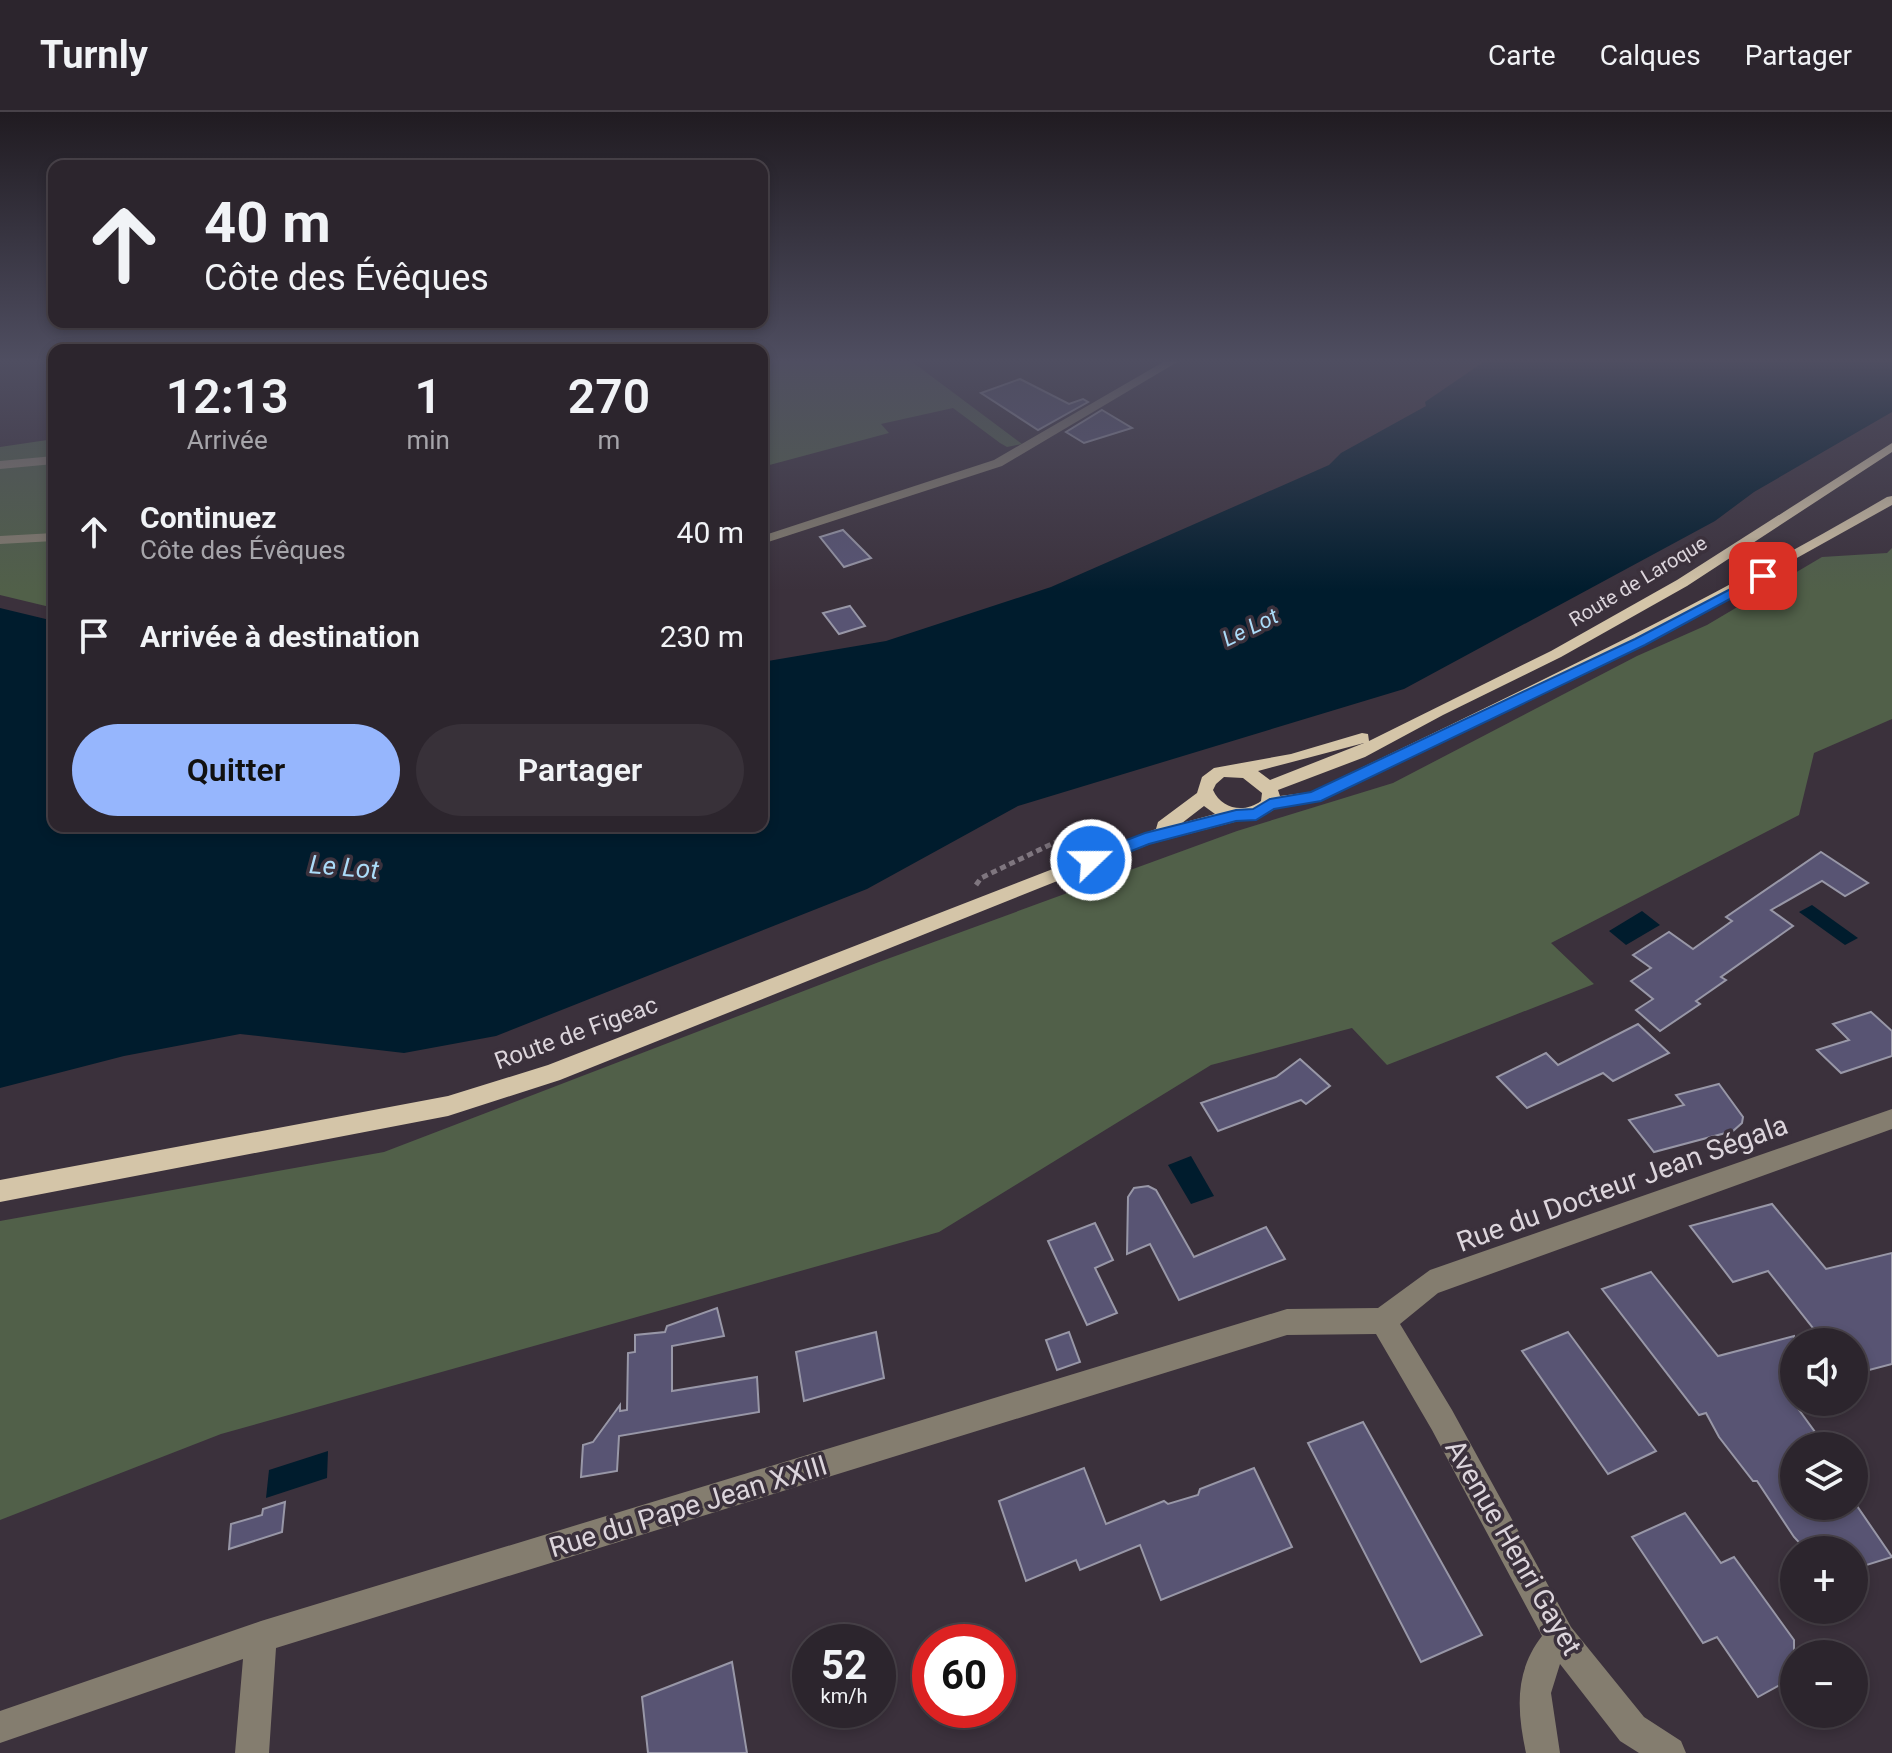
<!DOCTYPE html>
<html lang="fr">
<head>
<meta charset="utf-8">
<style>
  body { margin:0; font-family:Roboto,sans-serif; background:#383139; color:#f1f3f6; height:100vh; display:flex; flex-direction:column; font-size:30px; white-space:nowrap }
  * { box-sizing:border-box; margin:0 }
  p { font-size:26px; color:#a6a5aa }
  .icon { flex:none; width:44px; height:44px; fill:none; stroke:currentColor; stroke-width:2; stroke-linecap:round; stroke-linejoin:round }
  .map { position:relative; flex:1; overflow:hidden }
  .details { position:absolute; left:48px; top:232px; width:720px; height:488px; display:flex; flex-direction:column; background:#2c252d; border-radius:16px; box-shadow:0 4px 12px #0003,0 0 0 2px #484249 }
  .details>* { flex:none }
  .top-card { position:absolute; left:48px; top:48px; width:720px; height:168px; border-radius:16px; box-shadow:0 4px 12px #0003,0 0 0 2px #484249; background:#2c252d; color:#f1f3f6; overflow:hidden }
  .fabs { position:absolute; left:1780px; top:1216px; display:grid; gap:16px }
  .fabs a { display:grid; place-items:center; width:88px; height:88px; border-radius:50%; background:#2c252d; box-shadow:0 4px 12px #0003,0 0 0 2px #484249; font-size:40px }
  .speed { position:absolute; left:792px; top:1512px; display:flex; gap:16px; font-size:40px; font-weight:700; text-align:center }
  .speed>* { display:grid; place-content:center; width:104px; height:104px; border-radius:50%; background:#2c252d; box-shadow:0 4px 12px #0003,0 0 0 2px #484249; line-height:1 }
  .speed small { font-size:20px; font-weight:400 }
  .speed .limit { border:12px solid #d22; background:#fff; color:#111 }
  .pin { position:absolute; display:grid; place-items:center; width:68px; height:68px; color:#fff; margin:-34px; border-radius:16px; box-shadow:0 4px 12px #0006 }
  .me { position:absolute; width:88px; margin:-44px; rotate:68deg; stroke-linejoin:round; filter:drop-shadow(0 0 6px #0008) }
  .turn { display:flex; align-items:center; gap:28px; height:168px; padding:0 24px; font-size:36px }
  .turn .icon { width:104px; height:104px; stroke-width:2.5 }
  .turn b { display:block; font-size:56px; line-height:68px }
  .eta { display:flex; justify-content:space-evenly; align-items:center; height:136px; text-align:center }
  .eta b { font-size:48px; font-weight:600; line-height:56px }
  .action { display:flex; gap:16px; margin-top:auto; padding:16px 24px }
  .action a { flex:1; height:92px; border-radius:48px; background:#96b6fd; color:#111; font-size:32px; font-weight:600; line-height:92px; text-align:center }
  .action a+a { background:#383139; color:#f1f3f6 }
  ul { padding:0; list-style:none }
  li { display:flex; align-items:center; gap:24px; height:104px; padding:0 24px }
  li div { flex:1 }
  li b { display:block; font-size:30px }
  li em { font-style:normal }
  header { display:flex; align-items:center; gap:48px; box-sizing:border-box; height:112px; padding:0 40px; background:#2c252d; border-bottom:2px solid #484249 }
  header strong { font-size:38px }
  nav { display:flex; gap:44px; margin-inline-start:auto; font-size:28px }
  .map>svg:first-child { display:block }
</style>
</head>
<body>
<header>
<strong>Turnly</strong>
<nav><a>Carte</a><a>Calques</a><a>Partager</a></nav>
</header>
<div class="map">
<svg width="1892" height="1641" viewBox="0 0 1892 1641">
  <rect width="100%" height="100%" fill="#3b313c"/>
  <g fill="#516049">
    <path d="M762 249H911L1022 332 1007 335 1000 331 953 296 881 312 889 321 762 355Z"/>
    <path d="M54 327V496L0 483V335Z"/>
    <path d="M1892 436V607L1814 641 1799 703 1551 831 1594 872 1387 953 1352 916 1211 953 939 1120 221 1322 0 1408V1109L384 1040 879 850 1237 719 1393 671 1637 544 1707 513 1822 445 1887 441Z"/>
  </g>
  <g fill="#001c2d">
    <path d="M1485 249H1892V300L1754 380 1715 409 1404 577 1018 694 867 777 496 924 404 941 240 922 124 944 0 976V496L54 509V714H762V550L886 529 1051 475 1329 353 1341 341 1426 294 1425 290Z"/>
    <path d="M1812 793 1858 826 1845 833 1799 800Z"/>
    <path d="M1642 799 1660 813 1626 833 1609 819Z"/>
    <path d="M1191 1044 1214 1084 1191 1092 1168 1053Z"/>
    <path d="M328 1339 327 1366 266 1386 269 1358Z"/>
  </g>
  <g fill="#585473" stroke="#9897a7" stroke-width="2">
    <path d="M1020 267 1069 292 1083 287 1088 290 1038 318 981 281Z"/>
    <path d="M1102 298 1132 316 1084 331 1066 320Z"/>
    <path d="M843 418 871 446 844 455 820 425Z"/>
    <path d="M850 494 865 514 839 522 823 501Z"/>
    <path d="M1821 740 1868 771 1845 784 1822 769 1771 798 1793 814 1721 865 1726 868 1696 889 1700 892 1660 919 1636 898 1653 887 1631 869 1651 856 1633 843 1669 820 1693 837 1732 809 1726 805Z"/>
    <path d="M1871 900 1892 919V944L1841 961 1817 938 1849 928 1833 912Z"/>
    <path d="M1638 912 1669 941 1613 969 1603 961 1527 996 1497 965 1546 941 1558 953Z"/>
    <path d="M1300 947 1330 974 1306 992 1301 988 1218 1019 1201 991 1276 965Z"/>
    <path d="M1719 972 1743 1005 1742 1011 1733 1019 1654 1040 1629 1008 1684 993 1676 983Z"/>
    <path d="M1148 1074 1156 1078 1194 1145 1266 1115 1285 1147 1179 1188 1150 1132 1127 1142 1128 1085 1134 1076Z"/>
    <path d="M1772 1092 1826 1157 1892 1141V1252L1854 1262V1230H1824L1768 1159 1733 1170 1690 1114Z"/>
    <path d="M1095 1111 1113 1148 1095 1156 1117 1201 1087 1213 1048 1129Z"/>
    <path d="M1651 1160 1718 1244 1794 1224V1291L1815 1320 1808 1322 1817 1334H1794V1394H1857L1892 1445 1854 1457V1438H1806L1794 1425 1757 1369H1753L1719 1325 1706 1301 1699 1303 1602 1177Z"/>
    <path d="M717 1196 724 1224 672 1234V1279L757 1265 759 1300 619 1324 617 1359 581 1365 583 1333 593 1330 620 1293V1299L627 1298 628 1241 635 1240V1223L665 1220 667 1214Z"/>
    <path d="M876 1220 884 1266 804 1289 796 1240Z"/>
    <path d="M1069 1220 1080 1250 1057 1258 1046 1228Z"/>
    <path d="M1568 1220 1656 1339 1608 1362 1522 1239Z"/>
    <path d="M1363 1310 1482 1523 1421 1550 1308 1331Z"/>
    <path d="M1084 1356 1106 1412 1164 1389 1168 1392 1198 1383 1200 1377 1254 1356 1292 1435 1161 1488 1140 1433 1080 1458 1076 1448 1026 1469 999 1389Z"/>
    <path d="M285 1390 282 1420 229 1437 231 1412 262 1403 263 1397Z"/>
    <path d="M1685 1401 1721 1451 1734 1445 1794 1528V1565L1758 1585 1717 1525 1703 1531 1632 1425Z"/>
    <path d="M732 1550 747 1641H648L642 1585Z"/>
  </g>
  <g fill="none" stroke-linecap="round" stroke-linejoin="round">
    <path stroke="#7f767f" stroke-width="5" stroke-dasharray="6 4" stroke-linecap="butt" d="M976 773 981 766 1064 726 1081 730"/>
    <g fill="#847d6f" fill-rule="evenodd">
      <path d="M1165 249H1179L1002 354 762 432V424L994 348Z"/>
      <path d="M54 344V352L0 357V349Z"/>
      <path d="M54 421V429L0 432V424Z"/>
      <path d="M1892 997V1017L1438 1181 1400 1212 1452 1298 1571 1515 1644 1605 1681 1629 1686 1641H1639L1620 1629 1560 1552 1551 1581 1560 1641H1526C1517 1599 1514 1560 1542 1524L1432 1318 1376 1222 1287 1223 276 1536 269 1641H235L243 1547 0 1631V1599L261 1509 1287 1197 1378 1196 1430 1158Z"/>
    </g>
    <path fill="#d4c5a8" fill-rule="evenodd" d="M1892 331V340L1687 474 1561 545 1443 603 1365 645 1278 678 1280 684 1311 680C1506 586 1701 494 1887 385L1892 384V393L1684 509 1321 689 1275 697 1258 707 1238 709 1150 732 560 968 448 1004 0 1090V1068L448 984 548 953 1156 717 1158 710 1197 681 1202 665 1214 656 1291 642 1362 621 1368 622 1369 629 1551 539 1677 468ZM1364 631 1270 668 1258 659ZM1224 665 1243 666 1262 681 1261 689C1245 701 1222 698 1213 678L1216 672ZM1204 694 1215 702 1182 711Z"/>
  </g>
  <linearGradient id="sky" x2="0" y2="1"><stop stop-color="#201b21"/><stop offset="0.52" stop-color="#4f4e61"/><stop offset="1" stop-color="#4f4e61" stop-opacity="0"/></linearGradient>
  <rect width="1892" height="479" fill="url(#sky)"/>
  <path fill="#1a73e8" stroke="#114b97" stroke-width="2" d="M1763 460 1769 464 1767 467 1645 533 1321 689 1274 697 1256 708 1236 709 1149 732 1091 755 1082 748 1085 744 1145 721 1236 698 1253 697 1270 687 1311 680 1635 527Z"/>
  <g text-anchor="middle" stroke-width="7" stroke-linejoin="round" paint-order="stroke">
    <g font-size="20" fill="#dcd5dc" stroke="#3b313c">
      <text transform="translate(1638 469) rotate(-31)" y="7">Route de Laroque</text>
    </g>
    <g font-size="22" font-style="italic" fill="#abdbf8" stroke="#3b313c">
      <text transform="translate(1250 515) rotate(-26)" y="8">Le Lot</text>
    </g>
    <g font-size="24" fill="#dcd5dc" stroke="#3b313c">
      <text transform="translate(576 921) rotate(-20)" y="8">Route de Figeac</text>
    </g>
    <g font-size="26" font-style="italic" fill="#abdbf8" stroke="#3b313c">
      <text transform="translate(344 755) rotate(5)" y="9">Le Lot</text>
    </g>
    <g font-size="28" fill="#dcd5dc" stroke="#3b313c">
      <text transform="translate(1622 1071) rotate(-20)" y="10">Rue du Docteur Jean Ségala</text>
      <text transform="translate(688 1394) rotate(-17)" y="10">Rue du Pape Jean XXIII</text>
      <text transform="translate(1514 1435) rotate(60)" y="10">Avenue Henri Gayet</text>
    </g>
  </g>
</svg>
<div class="fabs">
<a><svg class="icon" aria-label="sound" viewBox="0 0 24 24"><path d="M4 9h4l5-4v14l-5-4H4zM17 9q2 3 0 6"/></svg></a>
<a><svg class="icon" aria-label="layers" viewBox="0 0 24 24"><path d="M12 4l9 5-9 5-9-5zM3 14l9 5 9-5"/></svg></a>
<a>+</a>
<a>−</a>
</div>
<div class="speed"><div>52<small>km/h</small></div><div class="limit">60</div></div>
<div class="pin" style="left:1763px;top:464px;background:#d93025"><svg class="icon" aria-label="arrive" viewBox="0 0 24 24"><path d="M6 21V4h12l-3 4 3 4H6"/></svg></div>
<svg class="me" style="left:1091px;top:748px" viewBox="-20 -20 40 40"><circle r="17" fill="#1a73e8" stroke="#fff" stroke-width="3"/><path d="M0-11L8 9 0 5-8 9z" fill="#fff"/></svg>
<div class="top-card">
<div class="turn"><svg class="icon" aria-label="ahead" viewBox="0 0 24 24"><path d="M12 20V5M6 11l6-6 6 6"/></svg><div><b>40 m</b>Côte des Évêques</div></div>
</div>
<section class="details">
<div class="eta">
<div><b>12:13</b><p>Arrivée</p></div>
<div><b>1</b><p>min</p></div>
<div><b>270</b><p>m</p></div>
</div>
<ul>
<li><svg class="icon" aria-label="ahead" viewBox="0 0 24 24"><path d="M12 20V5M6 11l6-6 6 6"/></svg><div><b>Continuez</b><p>Côte des Évêques</p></div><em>40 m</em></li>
<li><svg class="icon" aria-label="arrive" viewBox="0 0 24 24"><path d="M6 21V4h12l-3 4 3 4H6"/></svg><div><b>Arrivée à destination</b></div><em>230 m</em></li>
</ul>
<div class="action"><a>Quitter</a><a>Partager</a></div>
</section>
</div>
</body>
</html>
